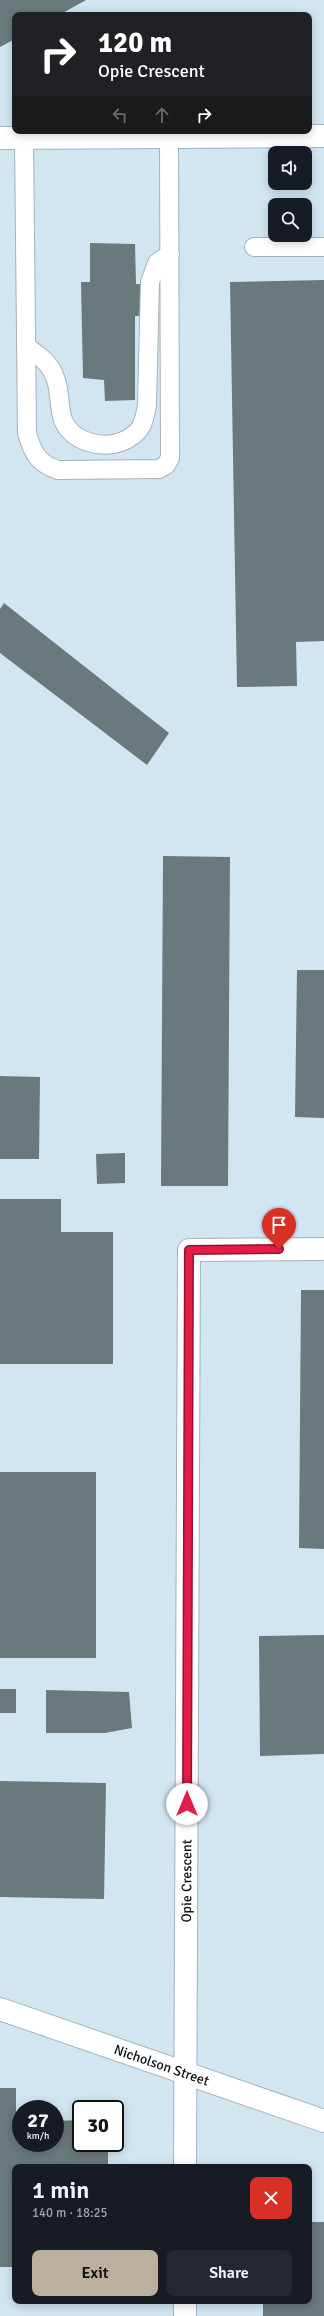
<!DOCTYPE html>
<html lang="en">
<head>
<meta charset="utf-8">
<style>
  body { margin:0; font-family:Signika,sans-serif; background:#242831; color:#f1f3f6; height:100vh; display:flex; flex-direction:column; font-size:15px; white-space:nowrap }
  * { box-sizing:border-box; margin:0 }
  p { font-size:13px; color:#9ea1a6 }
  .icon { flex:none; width:22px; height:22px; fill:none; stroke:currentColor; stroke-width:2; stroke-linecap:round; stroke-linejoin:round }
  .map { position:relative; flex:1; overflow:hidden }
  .sheet { position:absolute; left:12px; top:2164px; width:300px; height:140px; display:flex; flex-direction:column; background:#171b24; border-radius:8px; box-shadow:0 2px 10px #0003 }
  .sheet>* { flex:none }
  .banner { position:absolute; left:12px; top:12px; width:300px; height:122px; border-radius:8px; box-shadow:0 2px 10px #0003; background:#202124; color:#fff; overflow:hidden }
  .fabs { position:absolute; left:268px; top:146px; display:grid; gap:8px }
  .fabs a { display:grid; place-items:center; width:44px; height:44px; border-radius:8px; background:#171b24; box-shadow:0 2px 10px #0003; font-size:20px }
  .speed { position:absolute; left:12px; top:2100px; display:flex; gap:8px; font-size:20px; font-weight:700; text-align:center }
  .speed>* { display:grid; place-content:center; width:52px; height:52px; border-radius:50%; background:#171b24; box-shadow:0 2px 10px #0003; line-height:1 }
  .speed small { font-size:10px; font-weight:400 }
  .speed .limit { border:2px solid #111; border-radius:6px; background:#fff; color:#111 }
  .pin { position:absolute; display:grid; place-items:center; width:34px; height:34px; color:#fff; margin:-41px -17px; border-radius:50% 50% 50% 0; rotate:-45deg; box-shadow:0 0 4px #0007 }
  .pin .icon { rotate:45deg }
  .me { position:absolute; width:44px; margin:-22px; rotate:0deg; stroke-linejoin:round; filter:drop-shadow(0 0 3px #0008) }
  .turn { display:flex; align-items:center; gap:14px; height:84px; padding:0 20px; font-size:18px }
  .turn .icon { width:52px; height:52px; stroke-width:2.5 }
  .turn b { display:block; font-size:28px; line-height:34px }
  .lanes { display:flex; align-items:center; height:38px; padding:0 20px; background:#0003; justify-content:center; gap:20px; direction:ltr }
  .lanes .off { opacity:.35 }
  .round { display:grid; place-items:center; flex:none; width:42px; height:42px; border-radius:8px; background:#242831 }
  .overview { display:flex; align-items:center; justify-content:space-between; height:68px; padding:0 20px }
  h1 { font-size:24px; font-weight:600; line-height:30px }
  .primary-button { display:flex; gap:8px; margin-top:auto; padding:8px 20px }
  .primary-button a { flex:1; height:46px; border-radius:8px; background:#bbb09d; color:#111; font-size:16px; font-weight:600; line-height:46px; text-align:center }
  .primary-button a+a { background:#242831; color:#f1f3f6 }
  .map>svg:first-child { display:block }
</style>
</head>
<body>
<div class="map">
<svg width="324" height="2316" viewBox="0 0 324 2316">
  <rect width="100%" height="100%" fill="#e4f0f9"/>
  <path fill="#d2e6f2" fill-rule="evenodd" d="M0 0H324V2316H0ZM15 15H309V131H15ZM275 153H305V183H275ZM275 205H305V235H275ZM21 2109H55V2143H21ZM81 2109H115V2143H81ZM15 2167H309V2301H15Z"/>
  <g fill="#6a797b">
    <path d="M0 0H86L59 15H15V39L0 47Z"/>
    <path d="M90 243 135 244 136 284H142V316H135V400L105 401 104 380 83 378 81 282H90Z"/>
    <path d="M324 280V641L296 642 297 686 237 687 230 282Z"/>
    <path d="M4 603 169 733 147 765 0 653V609Z"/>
    <path d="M163 856 230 857 228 1186H161Z"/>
    <path d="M297 970H324V1118L295 1117Z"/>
    <path d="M0 1076 40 1077 39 1159H0Z"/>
    <path d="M125 1153V1183L97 1184 96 1154Z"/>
    <path d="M0 1199H61V1232H113V1364H0Z"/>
    <path d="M301 1290H324V1549L299 1548Z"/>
    <rect x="0" y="1472" width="96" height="186"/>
    <path d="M324 1635V1754L260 1756 259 1636Z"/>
    <rect x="0" y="1689" width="16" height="24"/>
    <path d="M46 1690 129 1692 132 1728 105 1733H46Z"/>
    <path d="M0 1781 106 1783 104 1899 0 1897Z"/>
    <path d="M0 2088H16V2121H21V2143H55V2121L81 2120V2143H108V2167H15V2267H0Z"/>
    <path d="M309 2190H311V2222H324V2316H263V2301H309Z"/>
  </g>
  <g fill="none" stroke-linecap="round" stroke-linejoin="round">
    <g stroke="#a6b1ba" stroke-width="20">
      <g id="service">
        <path d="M24 138 27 433C33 453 37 463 58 470L159 469 166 465 170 458 169 137"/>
        <path d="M254 247H324"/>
        <path d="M27 347C38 355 49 362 54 375 61 389 58 406 63 420 72 442 101 449 121 442 141 434 144 424 147 405L150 282 157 263 170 254"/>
      </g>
    </g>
    <g stroke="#a6b1ba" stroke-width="24">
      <g id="minor">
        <path id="s1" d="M0 2009 324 2121"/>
        <path id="s2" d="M185 2167 189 1250 324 1249"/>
        <path d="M185 2316V2301"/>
      </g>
    </g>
    <g stroke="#a6b1ba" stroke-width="24">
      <path id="tertiary" d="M0 138 324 136"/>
    </g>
    <use href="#service" stroke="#fff" stroke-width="18"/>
    <use href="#minor" stroke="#fff" stroke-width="22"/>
    <use href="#tertiary" stroke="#fff" stroke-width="22"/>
  </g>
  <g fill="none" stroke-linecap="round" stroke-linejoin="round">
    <g stroke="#92132f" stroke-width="10">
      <path id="route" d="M187 1804 189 1250 279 1249"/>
    </g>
    <use href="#route" stroke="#e11d48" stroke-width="7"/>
  </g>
  <g text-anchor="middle" stroke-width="3.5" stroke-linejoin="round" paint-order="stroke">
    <g font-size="14" fill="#0e1215" stroke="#f9fcfe">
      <text dy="5" stroke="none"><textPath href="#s2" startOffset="286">Opie Crescent</textPath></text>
      <text dy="5" stroke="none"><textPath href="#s1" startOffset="171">Nicholson Street</textPath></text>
    </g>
  </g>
</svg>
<div class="fabs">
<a><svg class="icon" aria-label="sound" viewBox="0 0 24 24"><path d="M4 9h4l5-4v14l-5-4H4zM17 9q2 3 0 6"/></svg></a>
<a><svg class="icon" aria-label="search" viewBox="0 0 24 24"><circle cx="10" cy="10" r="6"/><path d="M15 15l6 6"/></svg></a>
</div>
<div class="speed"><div>27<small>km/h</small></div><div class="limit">30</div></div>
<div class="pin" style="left:279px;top:1249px;background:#d93025"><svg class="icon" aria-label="arrive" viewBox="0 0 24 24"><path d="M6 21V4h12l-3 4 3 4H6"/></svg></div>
<svg class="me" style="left:187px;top:1804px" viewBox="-20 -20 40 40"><circle r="19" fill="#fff"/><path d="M0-13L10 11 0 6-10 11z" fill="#e11d48"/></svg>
<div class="banner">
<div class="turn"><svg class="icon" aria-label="right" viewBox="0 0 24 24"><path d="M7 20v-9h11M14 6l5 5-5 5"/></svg><div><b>120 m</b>Opie Crescent</div></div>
<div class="lanes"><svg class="icon off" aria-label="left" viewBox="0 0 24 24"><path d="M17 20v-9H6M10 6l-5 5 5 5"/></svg><svg class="icon off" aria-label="ahead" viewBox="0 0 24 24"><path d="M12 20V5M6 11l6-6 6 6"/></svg><svg class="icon" aria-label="right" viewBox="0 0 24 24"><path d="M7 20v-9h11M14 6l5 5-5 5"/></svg></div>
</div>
<section class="sheet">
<div class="overview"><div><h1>1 min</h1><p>140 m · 18:25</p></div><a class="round" style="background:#d93025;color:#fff"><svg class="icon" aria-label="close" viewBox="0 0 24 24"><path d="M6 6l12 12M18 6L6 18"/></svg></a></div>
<div class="primary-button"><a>Exit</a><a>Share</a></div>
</section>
</div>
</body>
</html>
